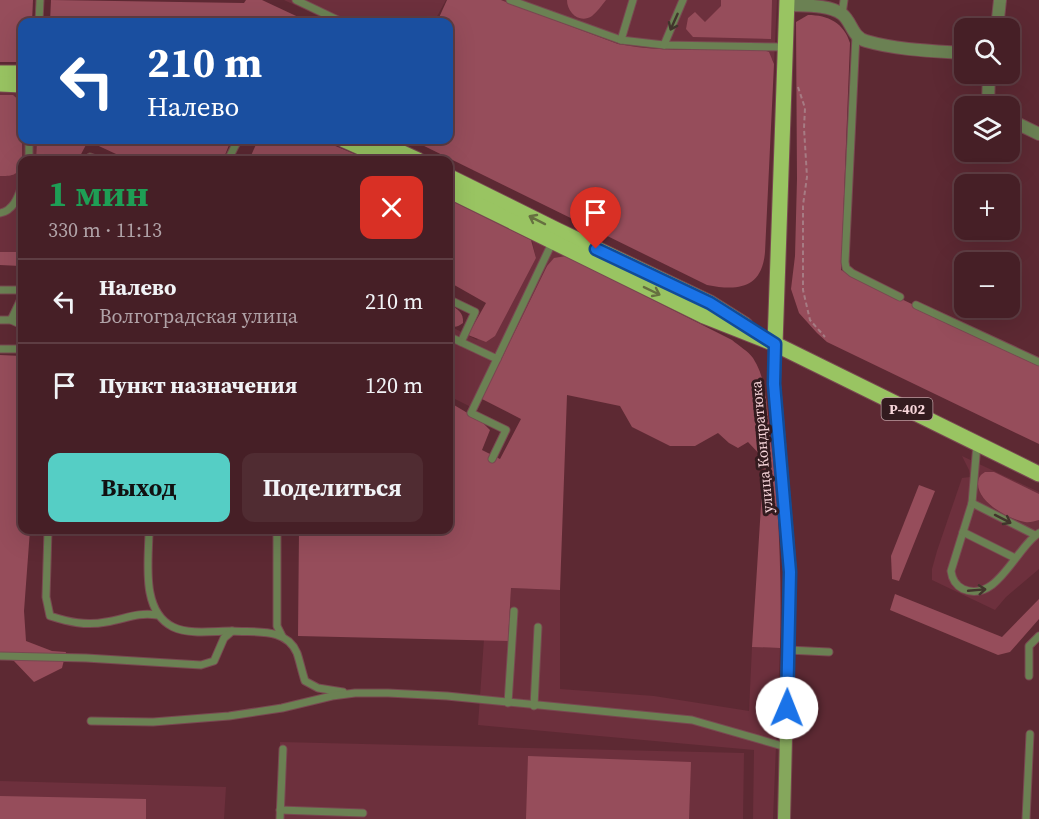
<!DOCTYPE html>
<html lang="ru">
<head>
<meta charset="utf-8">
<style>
  body { margin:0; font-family:"Source Serif 4",serif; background:#502c32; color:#f1f3f6; height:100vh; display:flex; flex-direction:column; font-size:22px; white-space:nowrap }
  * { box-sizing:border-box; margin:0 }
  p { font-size:20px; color:#b0a2a7 }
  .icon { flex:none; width:33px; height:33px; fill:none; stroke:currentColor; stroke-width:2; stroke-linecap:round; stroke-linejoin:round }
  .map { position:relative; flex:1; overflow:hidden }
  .details { position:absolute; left:18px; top:156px; width:435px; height:378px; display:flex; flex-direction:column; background:#461f26; border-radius:12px; box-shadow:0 6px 24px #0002,0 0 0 2px #5e3d43 }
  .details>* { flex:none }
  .banner { position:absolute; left:18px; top:18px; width:435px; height:126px; border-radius:12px; box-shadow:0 6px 24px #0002,0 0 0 2px #5e3d43; background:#1a4fa0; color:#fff; overflow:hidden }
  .controls { position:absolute; left:954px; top:18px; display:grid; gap:12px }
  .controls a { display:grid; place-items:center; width:66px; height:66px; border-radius:12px; background:#461f26; box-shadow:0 6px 24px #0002,0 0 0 2px #5e3d43; font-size:30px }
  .pin { position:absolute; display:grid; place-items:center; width:51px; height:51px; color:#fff; margin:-62px -26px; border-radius:50% 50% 50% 0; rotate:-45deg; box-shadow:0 0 6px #0007 }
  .pin .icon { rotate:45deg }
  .me { position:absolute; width:66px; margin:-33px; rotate:1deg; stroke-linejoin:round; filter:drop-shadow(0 0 4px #0008) }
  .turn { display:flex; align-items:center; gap:21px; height:126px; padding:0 30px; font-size:27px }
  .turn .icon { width:78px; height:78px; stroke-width:2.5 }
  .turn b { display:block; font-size:42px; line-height:51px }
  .round { display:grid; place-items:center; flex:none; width:63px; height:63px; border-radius:12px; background:#502c32 }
  .headline { display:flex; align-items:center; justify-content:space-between; height:102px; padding:0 30px }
  h1 { font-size:36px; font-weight:700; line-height:45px; color:#1e9e55 }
  .primary-button { display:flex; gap:12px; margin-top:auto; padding:12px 30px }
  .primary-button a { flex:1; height:69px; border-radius:12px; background:#55cec5; color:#111; font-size:24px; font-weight:700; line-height:69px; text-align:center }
  .primary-button a+a { background:#502c32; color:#f1f3f6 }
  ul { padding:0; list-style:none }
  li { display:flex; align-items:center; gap:18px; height:84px; padding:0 30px; border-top:2px solid #5e3d43 }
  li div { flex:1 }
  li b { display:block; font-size:22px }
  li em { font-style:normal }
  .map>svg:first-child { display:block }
</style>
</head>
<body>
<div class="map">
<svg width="1039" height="819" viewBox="0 0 1039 819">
  <rect width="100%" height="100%" fill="#5d2933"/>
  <g fill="#6d303d">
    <path d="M284 0H446L434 22H331Z"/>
    <path d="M501 0H777L774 64 773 60 634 47 618 44Z"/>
    <path d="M0 90H22V140H37L36 160H22V203L19 210V252H0Z"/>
    <path d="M531 237 566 256 547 266 477 410 449 396 448 325 477 340 536 258Z"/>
    <path d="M962 456 1039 492V569L1006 597 995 610 932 580V569L937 551 962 478 970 477 969 470Z"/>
    <path d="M511 588 560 590V689L654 696 749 711 752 647 780 648 773 819H753L754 750 478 725 484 639 508 641Z"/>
    <path d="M280 742 744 753 743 819H278Z"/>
    <path d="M0 781 226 787 224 819H0Z"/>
  </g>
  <g fill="#964d5b">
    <path d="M0 0H33L32 22H22V62H0Z"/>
    <path d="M51 0 244 3 246 0H262L309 22H50Z"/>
    <path d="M447 0H501L618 44C665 53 714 49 761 49L769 52 774 64 765 252C762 289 738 291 707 285L414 141 448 140V22H437Z"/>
    <path d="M567 0H606C602 5 597 12 592 16 580 24 567 13 567 0Z"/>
    <path d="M721 0H772L771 39 693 37 686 29 688 18 695 12 705 22 721 6Z"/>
    <path d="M808 15C828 15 844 23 850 43L841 270 1039 365V444L827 342 817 333 799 313 791 289 795 256 797 179 796 22Z"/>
    <path d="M0 95H13L22 103V165C17 176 11 176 0 176Z"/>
    <path d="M37 140H231L223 160H129L88 141 78 160H36Z"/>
    <path d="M258 140H321L369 160H249Z"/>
    <path d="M448 199 531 240 536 258 495 336 486 342 468 335 486 303 449 282Z"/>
    <path d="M22 203V263L20 266 0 265V252H19V210Z"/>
    <path d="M566 256 732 340C739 346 748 351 753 358 767 379 767 410 770 434 779 505 782 576 780 648L752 647 764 459 748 442 738 448 729 443 718 433 695 446H670L632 427 620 406 567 395 560 590 511 588 508 641 298 636 299 530H448L449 402 481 421 490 430 482 450 500 459 521 419 482 399 547 266 554 258Z"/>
    <path d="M449 304C457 309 464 312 463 323 458 327 454 328 449 325Z"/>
    <path d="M0 355 22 356V530H30L24 611 26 641 52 651 66 652 62 668 34 682 14 661 0 656Z"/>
    <path d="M985 472H994L1039 494V520C1034 521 1030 523 1025 522 1008 519 978 502 978 484 978 478 980 475 985 472Z"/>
    <path d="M919 485 935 491 899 581 892 579 891 556Z"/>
    <path d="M895 594 1002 637 1039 599V619L1010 652 998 655 890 610Z"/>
    <path d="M528 756 691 762 689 819H526Z"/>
    <path d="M0 796 146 799V819H0Z"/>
  </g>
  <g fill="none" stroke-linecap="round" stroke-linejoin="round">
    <g stroke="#794851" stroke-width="9">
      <g id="lane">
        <path d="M296 0 342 22"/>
        <path d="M510 0 621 40 664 45 784 47"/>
        <path d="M842 14 844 0"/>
        <path d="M39 22 40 0"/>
        <path d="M856 35 845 262 846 268 852 273 900 297"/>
        <path d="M621 40 633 0"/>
        <path d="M664 45 683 0"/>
        <path d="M29 160V140"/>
        <path d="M88 160 90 157 98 160"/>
        <path d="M228 160 238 140"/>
        <path d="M0 213C13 211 18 197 22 186"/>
        <path d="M0 290H22"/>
        <path d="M448 299 475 312 461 342"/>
        <path d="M916 305 1039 362"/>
        <path d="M0 320H11L22 325"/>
        <path d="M11 320 22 297"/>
        <path d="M448 336 497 359 552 243"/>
        <path d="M0 349H22"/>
        <path d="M977 444 972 503 951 571C952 579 955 585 963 589 997 604 1016 547 1039 533"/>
        <path d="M492 459 506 430 471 413 497 359"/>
        <path d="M972 503 1035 535"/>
        <path d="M48 530 46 597 50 616C69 622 86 626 106 622 125 619 137 612 157 615"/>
        <path d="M149 530C149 559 140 611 173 627 190 635 214 631 232 631"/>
        <path d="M277 530V626L282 636"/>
        <path d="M963 532 1015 558"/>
        <path d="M788 650 829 652"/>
        <path d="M0 656 86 658 201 665 214 661 224 638 232 631C256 633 286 627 297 653 300 662 302 672 305 681L318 688 343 692"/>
        <path d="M1029 676V646L1039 636"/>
        <path d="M508 703 514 611"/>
        <path d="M534 706 538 627"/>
        <path d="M91 721 153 722 229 716 282 708 332 696 355 693H388L447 696 692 720 786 747"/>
        <path d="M280 810 363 813"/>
        <path d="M280 819 283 749"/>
        <path d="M1026 819 1030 734"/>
      </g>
    </g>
    <g stroke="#794851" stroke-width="14">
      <g id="street">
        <path d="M787 5C803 6 828 4 842 14 852 22 852 37 866 41 897 50 933 51 964 53"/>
        <path d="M997 28 1000 0"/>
        <path d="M989 74 988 104 990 106"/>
        <path d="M1010 120 1039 134"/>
      </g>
    </g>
    <g stroke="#794851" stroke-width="14">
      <path id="secondary" d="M775 344 774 383 790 572 784 819"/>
    </g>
    <g stroke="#794851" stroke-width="17">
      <g id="primary">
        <path d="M0 73H22"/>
        <path d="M0 84 22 85"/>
        <path d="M344 140 389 160"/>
        <path d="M374 140 418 160"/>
        <path d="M448 176 557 230 710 303 745 325"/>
        <path d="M448 190 704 316 775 344 1039 474"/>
        <path d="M775 344 787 0"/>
      </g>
    </g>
    <path stroke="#a67b83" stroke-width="2" stroke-dasharray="4.5 3" stroke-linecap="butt" d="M798 87 805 108 804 128 807 177 803 205V290L810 320 825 337"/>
    <use href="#lane" stroke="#6b8153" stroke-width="7"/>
    <use href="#street" stroke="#6b8153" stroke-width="12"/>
    <use href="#secondary" stroke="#85a75c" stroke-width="12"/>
    <use href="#primary" stroke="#99c462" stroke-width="15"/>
  </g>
  <defs><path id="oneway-shaft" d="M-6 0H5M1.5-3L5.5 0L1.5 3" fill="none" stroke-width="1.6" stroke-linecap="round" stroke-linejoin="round" transform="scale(1.5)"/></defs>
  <g stroke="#41342c">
    <use href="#oneway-shaft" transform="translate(674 22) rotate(114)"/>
    <use href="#oneway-shaft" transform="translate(1003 519) rotate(27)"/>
    <use href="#oneway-shaft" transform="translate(977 590) rotate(-5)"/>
  </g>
  <g stroke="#667040">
    <use href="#oneway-shaft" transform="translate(537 220) rotate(-153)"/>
    <use href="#oneway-shaft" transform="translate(652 291) rotate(26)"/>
  </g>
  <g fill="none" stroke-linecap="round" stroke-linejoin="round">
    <g stroke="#114b97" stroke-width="15">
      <path id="route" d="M596 249 710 303 775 344 774 384 790 572 787 708"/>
    </g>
    <use href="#route" stroke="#1a73e8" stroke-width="10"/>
  </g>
  <g text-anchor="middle" stroke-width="6" stroke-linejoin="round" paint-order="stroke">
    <rect fill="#331b1f" stroke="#bc9ca1" stroke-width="1.5" x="881.5" y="398" width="51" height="22" rx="4.5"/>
    <g font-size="14" font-weight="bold" fill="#f6d4d9">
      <text x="907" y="414">Р-402</text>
    </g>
    <g font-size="15" fill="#f6d4d9" stroke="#331b1f">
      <text transform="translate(762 447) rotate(-95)" y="5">улица Кондратюка</text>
    </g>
  </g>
</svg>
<div class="controls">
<a><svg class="icon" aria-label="search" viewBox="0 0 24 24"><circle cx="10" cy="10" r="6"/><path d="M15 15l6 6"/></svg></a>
<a><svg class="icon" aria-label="layers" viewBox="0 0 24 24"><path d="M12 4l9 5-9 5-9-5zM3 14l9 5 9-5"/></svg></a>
<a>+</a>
<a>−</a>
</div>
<div class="pin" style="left:596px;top:249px;background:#d93025"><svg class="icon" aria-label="arrive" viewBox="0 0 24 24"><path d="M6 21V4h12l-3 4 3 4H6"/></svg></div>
<svg class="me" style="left:787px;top:708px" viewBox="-20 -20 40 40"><circle r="19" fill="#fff"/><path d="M0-13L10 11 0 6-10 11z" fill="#1a73e8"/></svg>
<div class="banner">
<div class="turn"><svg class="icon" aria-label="left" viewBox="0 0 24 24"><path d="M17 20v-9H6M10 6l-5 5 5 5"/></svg><div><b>210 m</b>Налево</div></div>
</div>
<section class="details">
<div class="headline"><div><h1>1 мин</h1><p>330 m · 11:13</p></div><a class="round" style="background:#d93025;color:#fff"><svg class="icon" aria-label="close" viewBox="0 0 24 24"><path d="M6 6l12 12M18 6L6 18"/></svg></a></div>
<ul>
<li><svg class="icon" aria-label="left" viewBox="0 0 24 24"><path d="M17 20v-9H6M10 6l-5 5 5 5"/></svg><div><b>Налево</b><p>Волгоградская улица</p></div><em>210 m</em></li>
<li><svg class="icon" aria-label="arrive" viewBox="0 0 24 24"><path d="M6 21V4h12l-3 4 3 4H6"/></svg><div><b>Пункт назначения</b></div><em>120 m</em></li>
</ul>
<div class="primary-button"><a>Выход</a><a>Поделиться</a></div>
</section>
</div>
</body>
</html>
